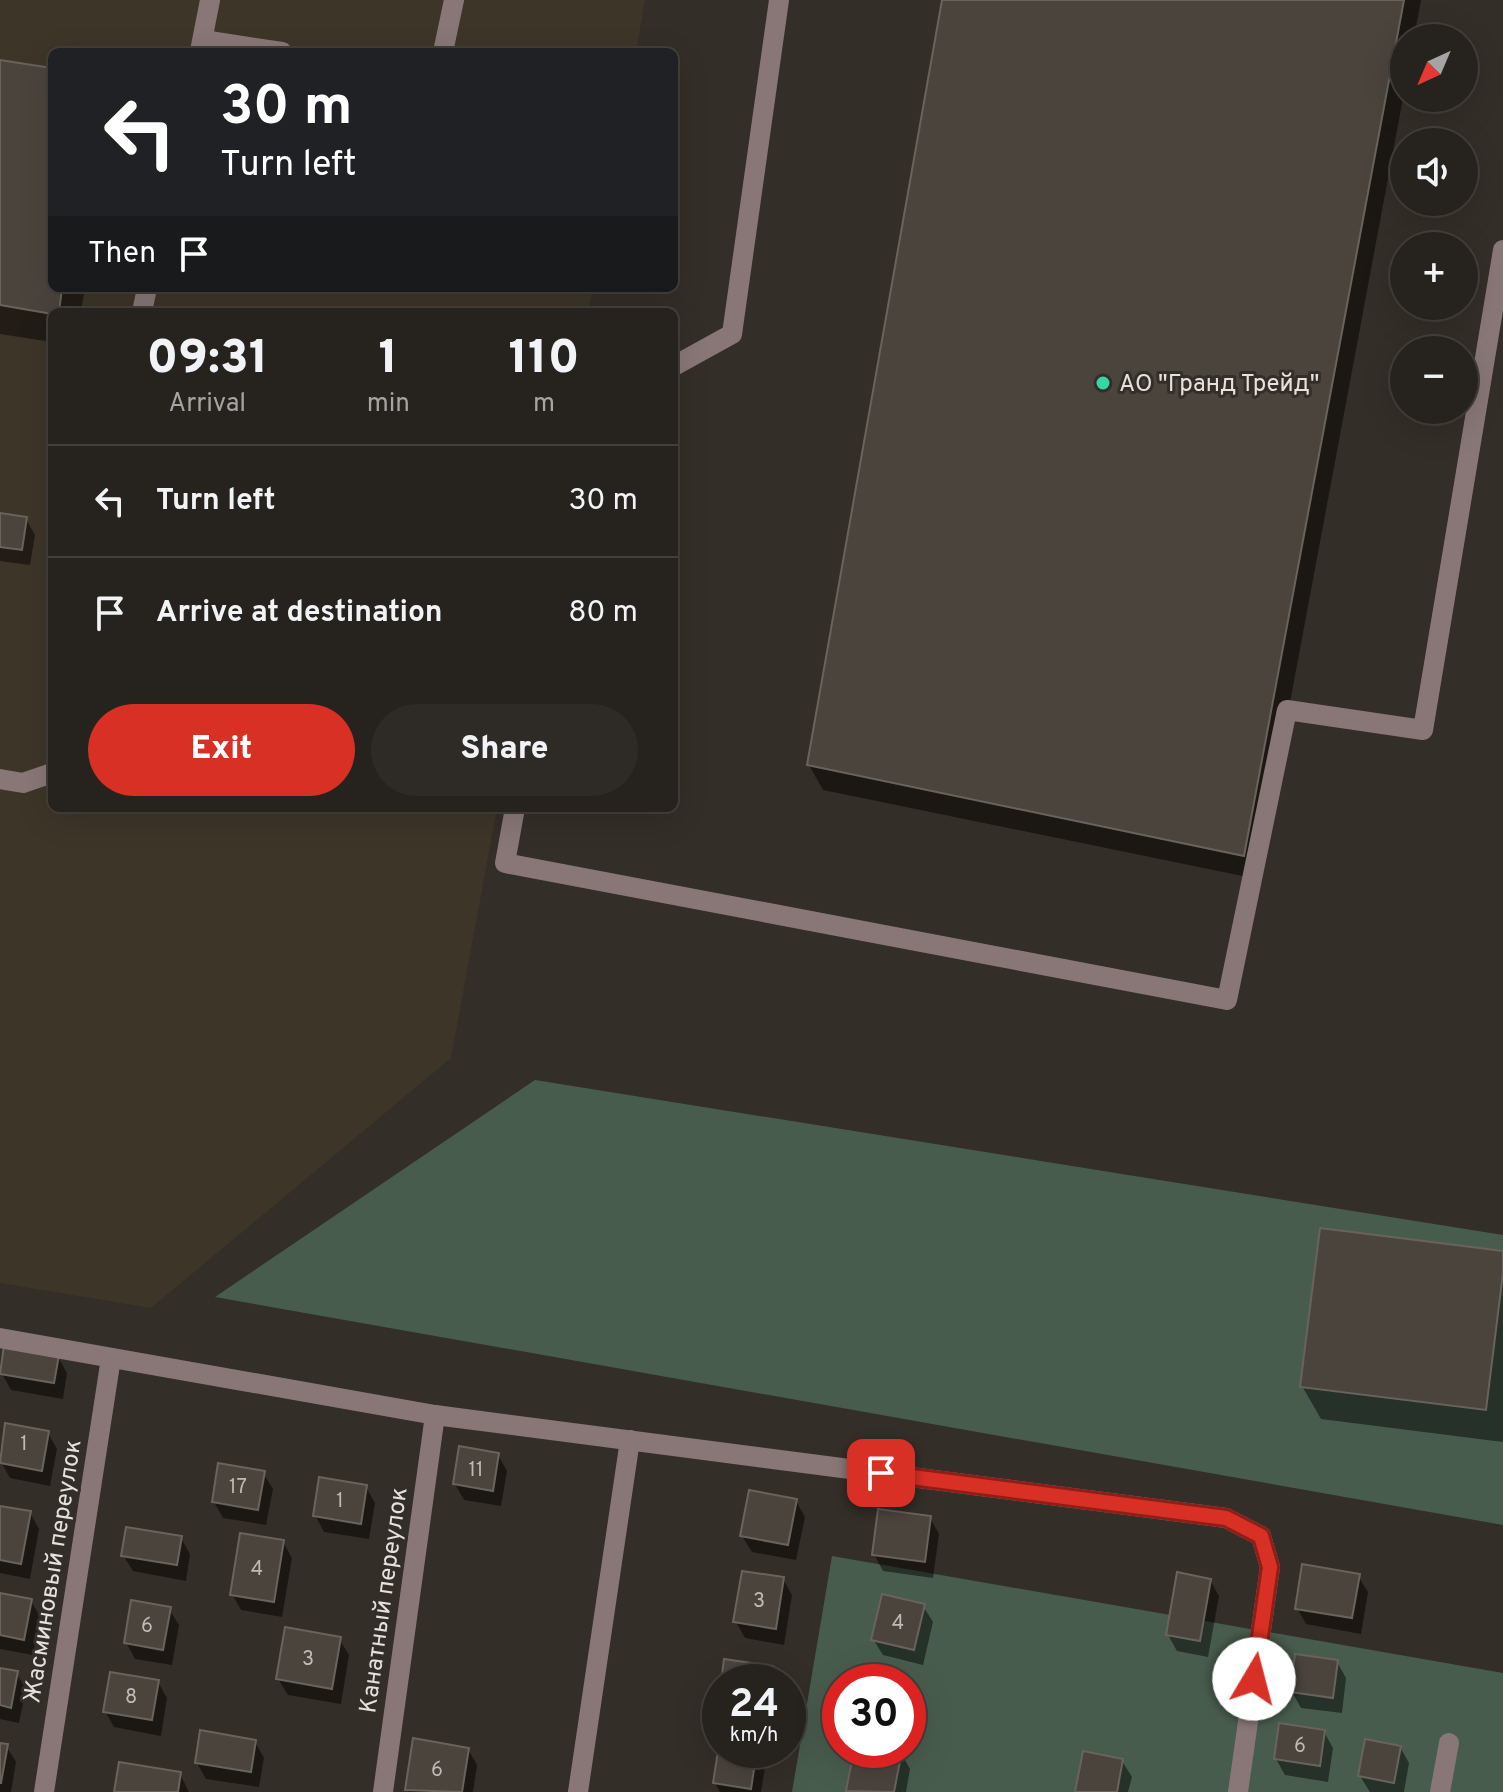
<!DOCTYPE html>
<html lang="en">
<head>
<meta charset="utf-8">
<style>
  body { margin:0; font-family:Overpass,sans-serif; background:#2e2a26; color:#f1f3f6; height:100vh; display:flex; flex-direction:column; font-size:30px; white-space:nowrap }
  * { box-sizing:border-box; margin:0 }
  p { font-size:26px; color:#a4a4a4 }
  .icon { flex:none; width:44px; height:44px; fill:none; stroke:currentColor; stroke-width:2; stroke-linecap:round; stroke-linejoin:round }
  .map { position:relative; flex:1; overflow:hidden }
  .side { position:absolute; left:48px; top:308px; width:630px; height:504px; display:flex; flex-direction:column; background:#26221d; border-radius:12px; box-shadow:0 8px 32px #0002,0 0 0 2px #423f3b }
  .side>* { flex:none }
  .top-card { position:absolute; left:48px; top:48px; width:630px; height:244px; border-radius:12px; box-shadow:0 8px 32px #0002,0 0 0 2px #423f3b; background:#202124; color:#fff; overflow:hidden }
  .needle { width:52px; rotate:224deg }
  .controls { position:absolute; left:1390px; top:24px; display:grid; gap:16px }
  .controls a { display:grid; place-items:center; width:88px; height:88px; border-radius:50%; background:#26221d; box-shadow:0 8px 32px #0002,0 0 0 2px #423f3b; font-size:40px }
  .speed { position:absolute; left:702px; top:1664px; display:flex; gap:16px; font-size:40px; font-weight:700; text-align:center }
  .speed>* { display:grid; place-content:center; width:104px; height:104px; border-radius:50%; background:#26221d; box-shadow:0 8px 32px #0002,0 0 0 2px #423f3b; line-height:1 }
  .speed small { font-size:20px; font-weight:400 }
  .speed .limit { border:12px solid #d22; background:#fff; color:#111 }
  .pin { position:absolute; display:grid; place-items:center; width:68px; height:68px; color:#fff; margin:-34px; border-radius:16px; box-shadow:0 4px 12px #0006 }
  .me { position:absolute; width:88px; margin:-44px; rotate:8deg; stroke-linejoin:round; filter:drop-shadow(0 0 6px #0008) }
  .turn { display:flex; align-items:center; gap:28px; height:168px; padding:0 40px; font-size:36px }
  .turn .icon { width:104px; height:104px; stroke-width:2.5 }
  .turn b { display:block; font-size:56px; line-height:68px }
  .then { display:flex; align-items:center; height:76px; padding:0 40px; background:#0003; gap:16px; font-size:30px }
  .eta { display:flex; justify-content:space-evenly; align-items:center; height:136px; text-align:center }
  .eta b { font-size:48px; font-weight:800; line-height:56px }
  .cta { display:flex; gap:16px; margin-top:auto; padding:16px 40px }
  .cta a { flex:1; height:92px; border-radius:48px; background:#d93025; color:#fff; font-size:32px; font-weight:800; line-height:92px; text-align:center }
  .cta a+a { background:#2e2a26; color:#f1f3f6 }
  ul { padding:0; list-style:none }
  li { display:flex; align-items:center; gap:24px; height:112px; padding:0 40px; border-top:2px solid #423f3b }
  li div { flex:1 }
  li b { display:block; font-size:30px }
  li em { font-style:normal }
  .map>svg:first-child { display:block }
</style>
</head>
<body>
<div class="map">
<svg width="1503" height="1792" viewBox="0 0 1503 1792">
  <rect width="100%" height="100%" fill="#332e27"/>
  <path fill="#3e3529" d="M0 0H645L636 52H52V288H593L588 312H52V808H497L451 1058 151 1308 0 1283Z"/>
  <g fill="#485c4d" fill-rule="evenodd">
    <path d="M535 1080 1503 1235V1525L215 1297Z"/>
    <path d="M832 1556 1503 1673V1792H792ZM840 1682H908V1750H840Z"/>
  </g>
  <g fill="#0007">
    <path d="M944 0H1421L1414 38H1404V93L1257 879 823 790 809 765Z"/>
    <path d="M0 62 52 70V288H85L81 312H52V342L0 334Z"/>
    <path d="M0 515 26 519 35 535 30 565 0 561Z"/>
    <path d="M1503 1253V1442L1321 1419 1302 1386Z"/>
    <path d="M58 1357 67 1373 63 1399 11 1390 2 1374Z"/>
    <path d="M48 1433 57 1449 50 1486 10 1478 1 1462Z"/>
    <path d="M498 1455 507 1471 501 1506 464 1500 455 1484Z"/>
    <path d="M263 1473 273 1489 266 1525 223 1518 214 1502Z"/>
    <path d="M366 1487 375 1503 369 1539 324 1532 315 1515Z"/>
    <path d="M796 1501 805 1517 796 1560 752 1552 742 1536Z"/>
    <path d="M0 1508 30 1513 39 1529 30 1579 0 1573Z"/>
    <path d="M930 1518 939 1534 933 1578 883 1571 874 1554Z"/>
    <path d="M181 1538 190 1554 186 1581 133 1571 123 1555Z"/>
    <path d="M283 1542 292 1558 282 1617 241 1610 232 1594Z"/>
    <path d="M1358 1576 1368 1592 1361 1634 1306 1624 1297 1608Z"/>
    <path d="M783 1579 792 1595 784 1645 745 1638 736 1622Z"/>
    <path d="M1210 1580 1219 1596 1208 1657 1177 1651 1168 1635Z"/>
    <path d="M0 1595 30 1600 40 1616 33 1655 0 1649Z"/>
    <path d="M923 1606 933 1622 923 1665 883 1655 873 1639Z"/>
    <path d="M169 1609 179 1625 172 1665 135 1659 126 1642Z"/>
    <path d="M339 1639 349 1655 341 1704 288 1695 278 1679Z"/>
    <path d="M1337 1662 1346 1678 1342 1713 1301 1708 1292 1692Z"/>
    <path d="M771 1667 780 1682H723Z"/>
    <path d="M0 1670 16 1673 26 1689 19 1723 0 1719Z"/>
    <path d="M158 1682 167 1698 161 1736 114 1727 105 1711Z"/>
    <path d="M908 1685 920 1701 913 1746 908 1745Z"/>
    <path d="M1324 1732 1333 1748 1328 1782 1285 1775 1276 1759Z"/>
    <path d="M255 1742 264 1758 259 1787 206 1779 197 1763Z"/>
    <path d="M0 1745 6 1746 16 1762 11 1792H0Z"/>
    <path d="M1400 1747 1409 1763 1404 1792H1370L1360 1776Z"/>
    <path d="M468 1749 477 1765 473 1792H408L407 1789Z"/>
    <path d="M720 1750H759L766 1761 761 1792H720L715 1783Z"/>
    <path d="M857 1750H887L901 1753 910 1769 906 1792H849Z"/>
    <path d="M1122 1761 1132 1777 1128 1792H1077Z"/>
    <path d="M180 1774 189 1792H116Z"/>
  </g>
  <g fill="#4a443d" stroke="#69635b" stroke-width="2">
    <path d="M942 0H1404L1244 856 807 765Z"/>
    <path d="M0 60 52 68V288H62L59 312 52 314 0 305Z"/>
    <path d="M0 513 27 517 22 550 0 547Z"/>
    <path d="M1320 1228 1503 1251V1273L1486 1410 1300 1387Z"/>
    <path d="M4 1345 59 1355 54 1383 0 1374Z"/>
    <path d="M5 1423 49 1431 42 1471 0 1463Z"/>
    <path d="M459 1446 499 1453 493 1491 453 1484Z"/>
    <path d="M218 1463 265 1471 258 1510 212 1502Z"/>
    <path d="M319 1477 367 1485 361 1524 313 1516Z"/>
    <path d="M749 1490 797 1499 788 1545 740 1536Z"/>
    <path d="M0 1506 31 1511 21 1564 0 1560Z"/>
    <path d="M878 1509 931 1516 925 1562 872 1555Z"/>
    <path d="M126 1527 182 1536 177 1565 121 1556Z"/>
    <path d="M240 1533 284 1540 274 1602 230 1595Z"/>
    <path d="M1302 1564 1360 1574 1352 1618 1295 1609Z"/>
    <path d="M742 1571 784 1577 776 1629 733 1622Z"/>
    <path d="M1177 1572 1211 1579 1200 1641 1166 1635Z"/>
    <path d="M0 1593 32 1599 24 1640 0 1635Z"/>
    <path d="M882 1594 925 1604 914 1650 871 1640Z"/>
    <path d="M131 1600 171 1607 163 1650 124 1643Z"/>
    <path d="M285 1627 341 1637 332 1689 276 1679Z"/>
    <path d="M1295 1654 1338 1660 1333 1698 1290 1692Z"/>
    <path d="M724 1659 773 1666 771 1682H721Z"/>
    <path d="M0 1668 18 1671 11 1708 0 1705Z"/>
    <path d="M110 1672 159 1680 152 1720 103 1712Z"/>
    <path d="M869 1677 904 1682H868Z"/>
    <path d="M1279 1723 1325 1730 1320 1766 1274 1759Z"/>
    <path d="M200 1730 256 1740 251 1772 195 1763Z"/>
    <path d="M413 1738 469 1748 462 1792 405 1790Z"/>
    <path d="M720 1738V1750H757L751 1789 713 1783Z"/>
    <path d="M1365 1739 1401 1746 1394 1783 1358 1776Z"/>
    <path d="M0 1743 8 1744 1 1783H0Z"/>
    <path d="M854 1750 902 1751 894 1792 846 1791Z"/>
    <path d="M1083 1751 1123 1759 1117 1792H1075Z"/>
    <path d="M119 1762 181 1772 178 1792H114Z"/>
  </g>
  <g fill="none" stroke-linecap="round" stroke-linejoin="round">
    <g stroke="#897777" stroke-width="20">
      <path d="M203 40 282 52"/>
      <path d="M200 51 210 0"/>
      <path d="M443 52 454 0"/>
      <path d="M142 312 147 288"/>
      <path d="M674 366 732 334 779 0"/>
      <path d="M0 779 23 783 52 773"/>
      <path d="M515 808 505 863 1227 1000 1287 710 1423 730 1503 250"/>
      <path d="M0 1338 435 1415 1226 1518 1261 1536 1270 1567 1238 1792"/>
      <path d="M44 1792 111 1358"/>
      <path d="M383 1792 435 1415"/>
      <path d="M578 1792 630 1440"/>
      <path d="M1440 1792 1449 1743"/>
    </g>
  </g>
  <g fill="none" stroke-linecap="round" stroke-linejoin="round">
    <g stroke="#8d1f18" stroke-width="20">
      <path id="route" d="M881 1473 1226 1518 1261 1536 1270 1567 1254 1679"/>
    </g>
    <use href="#route" stroke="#d93025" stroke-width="14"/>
  </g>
  <circle fill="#39d4a5" stroke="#332e27" stroke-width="3" cx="1103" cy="383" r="8"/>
  <g text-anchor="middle" stroke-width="6" stroke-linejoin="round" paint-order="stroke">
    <g font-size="20" fill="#bebab5">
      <text x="24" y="1450">1</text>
      <text x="476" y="1476">11</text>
      <text x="238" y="1493">17</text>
      <text x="340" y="1507">1</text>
      <text x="257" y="1575">4</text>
      <text x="759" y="1607">3</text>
      <text x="898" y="1629">4</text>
      <text x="147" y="1632">6</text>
      <text x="308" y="1665">3</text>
      <text x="131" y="1703">8</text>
      <text x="1300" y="1752">6</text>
      <text x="437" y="1776">6</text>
    </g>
    <g font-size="24" fill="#e5e1dd" stroke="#332e27" text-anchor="start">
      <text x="1119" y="391">АО "Гранд Трейд"</text>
    </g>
    <g font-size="24" fill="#e5e1dd" stroke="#332e27">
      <text transform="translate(52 1571) rotate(-81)" y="8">Жасминовый переулок</text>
      <text transform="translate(383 1600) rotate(-82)" y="8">Канатный переулок</text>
    </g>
  </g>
</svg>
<div class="controls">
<a><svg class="needle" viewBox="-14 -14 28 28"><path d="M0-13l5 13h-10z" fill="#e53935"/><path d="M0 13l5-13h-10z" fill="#a4a4a4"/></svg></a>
<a><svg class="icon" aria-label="sound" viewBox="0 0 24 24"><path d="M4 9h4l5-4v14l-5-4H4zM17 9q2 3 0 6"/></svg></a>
<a>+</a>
<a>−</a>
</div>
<div class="speed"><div>24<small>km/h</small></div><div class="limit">30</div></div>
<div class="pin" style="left:881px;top:1473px;background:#d93025"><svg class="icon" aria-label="arrive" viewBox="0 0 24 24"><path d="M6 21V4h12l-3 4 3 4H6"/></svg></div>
<svg class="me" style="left:1254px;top:1679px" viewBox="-20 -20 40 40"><circle r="19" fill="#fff"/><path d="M0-13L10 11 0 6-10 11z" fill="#d93025"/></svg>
<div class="top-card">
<div class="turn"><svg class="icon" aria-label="left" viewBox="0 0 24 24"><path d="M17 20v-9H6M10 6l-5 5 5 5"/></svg><div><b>30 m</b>Turn left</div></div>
<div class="then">Then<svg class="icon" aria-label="arrive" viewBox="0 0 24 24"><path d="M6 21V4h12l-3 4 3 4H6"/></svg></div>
</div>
<section class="side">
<div class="eta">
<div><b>09:31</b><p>Arrival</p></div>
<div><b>1</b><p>min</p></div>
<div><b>110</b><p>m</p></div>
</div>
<ul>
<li><svg class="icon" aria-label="left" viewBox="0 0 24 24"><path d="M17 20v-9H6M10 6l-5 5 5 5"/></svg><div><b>Turn left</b></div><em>30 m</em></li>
<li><svg class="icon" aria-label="arrive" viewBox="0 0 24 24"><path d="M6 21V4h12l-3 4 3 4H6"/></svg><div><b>Arrive at destination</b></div><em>80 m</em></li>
</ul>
<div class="cta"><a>Exit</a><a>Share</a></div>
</section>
</div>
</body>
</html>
